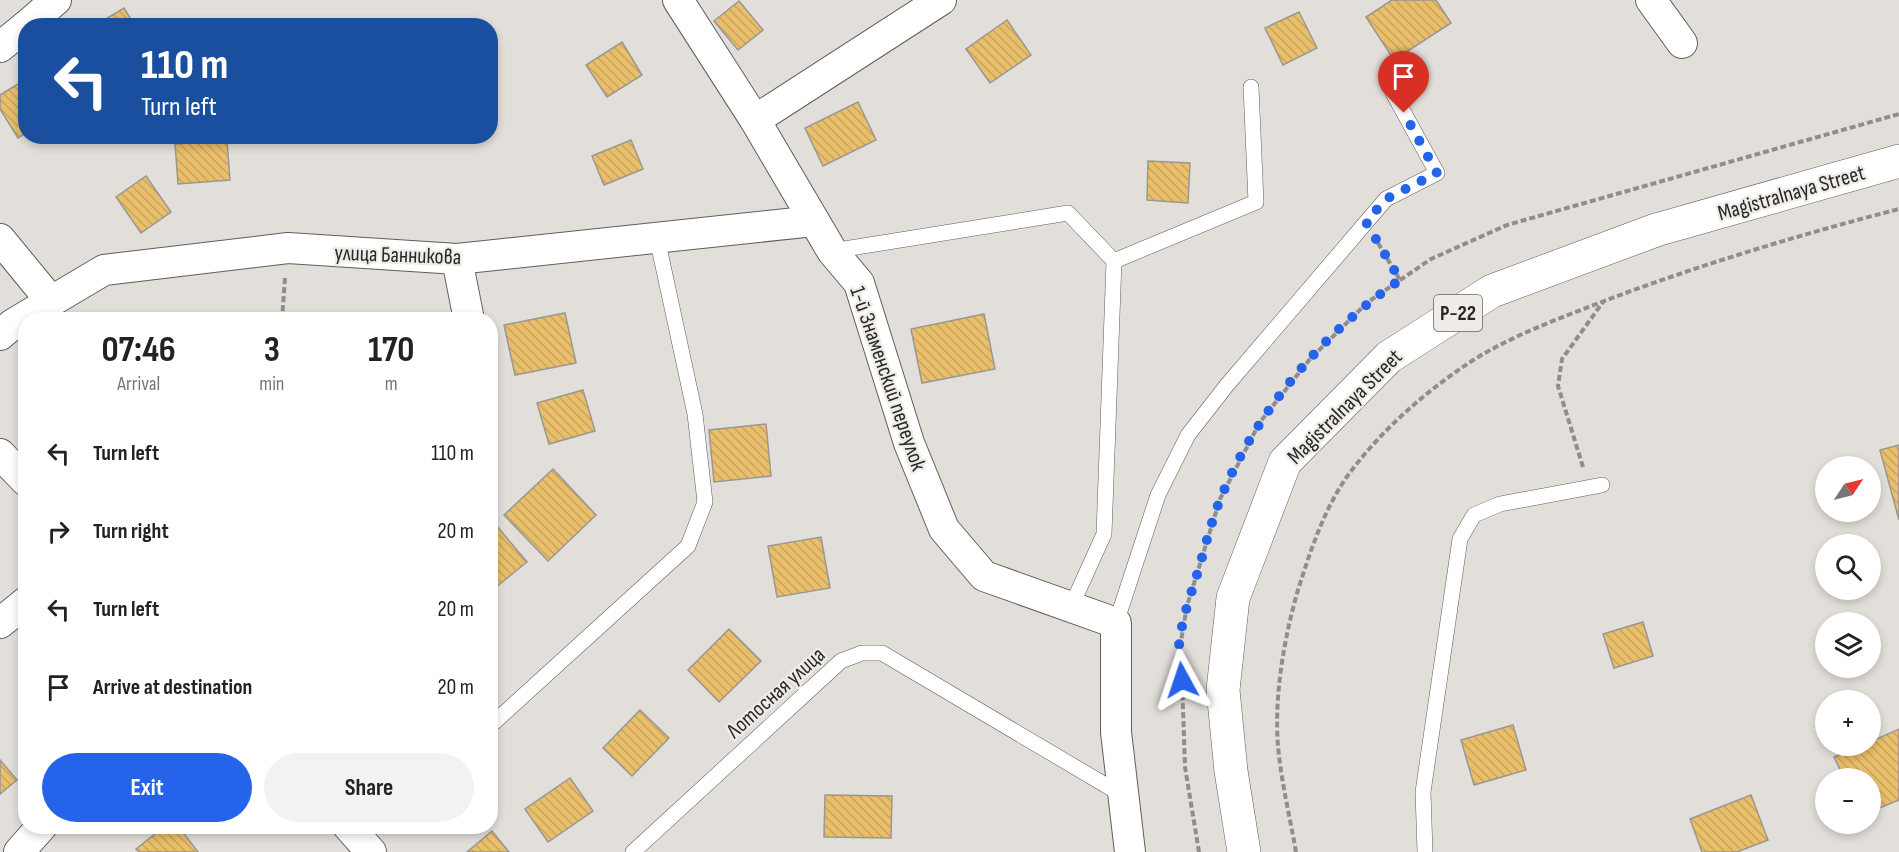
<!DOCTYPE html>
<html lang="en">
<head>
<meta charset="utf-8">
<style>
  body { margin:0; font-family:"Sofia Sans Condensed",sans-serif; background:#f2f2f2; color:#222; height:100vh; display:flex; flex-direction:column; font-size:22px; white-space:nowrap }
  * { box-sizing:border-box; margin:0 }
  p { font-size:20px; color:#767676 }
  .icon { flex:none; width:33px; height:33px; fill:none; stroke:currentColor; stroke-width:2; stroke-linecap:round; stroke-linejoin:round }
  .map { position:relative; flex:1; overflow:hidden }
  .sheet { position:absolute; left:18px; top:312px; width:480px; height:522px; display:flex; flex-direction:column; background:#fff; border-radius:24px; box-shadow:0 3px 9px #0003 }
  .sheet>* { flex:none }
  .guide { position:absolute; left:18px; top:18px; width:480px; height:126px; border-radius:24px; box-shadow:0 3px 9px #0003; background:#1a4fa0; color:#fff; overflow:hidden }
  .needle { width:39px; rotate:55deg }
  .fabs { position:absolute; left:1815px; top:456px; display:grid; gap:12px }
  .fabs a { display:grid; place-items:center; width:66px; height:66px; border-radius:50%; background:#fff; box-shadow:0 3px 9px #0003; font-size:30px }
  .pin { position:absolute; display:grid; place-items:center; width:51px; height:51px; color:#fff; margin:-62px -26px; border-radius:50% 50% 50% 0; rotate:-45deg; box-shadow:0 0 6px #0007 }
  .pin .icon { rotate:45deg }
  .me { position:absolute; width:66px; margin:-33px; rotate:355deg; stroke-linejoin:round; filter:drop-shadow(0 0 4px #0008) }
  .turn { display:flex; align-items:center; gap:21px; height:126px; padding:0 24px; font-size:27px }
  .turn .icon { width:78px; height:78px; stroke-width:2.5 }
  .turn b { display:block; font-size:42px; line-height:51px }
  .eta { display:flex; justify-content:space-evenly; align-items:center; height:102px; text-align:center }
  .eta b { font-size:36px; font-weight:700; line-height:42px }
  .cta { display:flex; gap:12px; margin-top:auto; padding:12px 24px }
  .cta a { flex:1; height:69px; border-radius:36px; background:#2563eb; color:#fff; font-size:24px; font-weight:700; line-height:69px; text-align:center }
  .cta a+a { background:#f2f2f2; color:#222 }
  ul { padding:0; list-style:none }
  li { display:flex; align-items:center; gap:18px; height:78px; padding:0 24px }
  li div { flex:1 }
  li b { display:block; font-size:22px }
  li em { font-style:normal }
  .map>svg:first-child { display:block }
</style>
</head>
<body>
<div class="map">
<svg width="1899" height="852" viewBox="0 0 1899 852">
  <defs>
    <pattern id="building-back-hatch" width="6" height="6" patternUnits="userSpaceOnUse" patternTransform="scale(1.5)"><rect width="6" height="6" fill="#eabf6b"/><path d="M-1 5l2 2M0 0l6 6M5-1l2 2" fill="none" stroke="#c9a45d"/></pattern>
  </defs>
  <rect width="100%" height="100%" fill="#e2dfda"/>
  <g fill="url(#building-back-hatch)" stroke="#9a9793" stroke-width="1.5">
    <path d="M1392 0H1436L1451 23 1394 60 1366 17Z"/>
    <path d="M739 1 763 30 738 50 714 21Z"/>
    <path d="M124 8 135 26H101L99 23Z"/>
    <path d="M1299 12 1317 48 1283 65 1265 28Z"/>
    <path d="M1007 20 1031 55 990 83 966 49Z"/>
    <path d="M622 42 642 75 607 97 586 65Z"/>
    <path d="M23 81 26 86V133L18 138 0 109V95Z"/>
    <path d="M858 102 876 140 823 166 805 128Z"/>
    <path d="M227 140 230 180 178 184 175 144Z"/>
    <path d="M631 140 643 169 604 185 592 156Z"/>
    <path d="M1148 161 1190 163 1188 203 1147 200Z"/>
    <path d="M146 176 171 212 141 233 116 197Z"/>
    <path d="M565 313 576 363 515 375 504 325Z"/>
    <path d="M984 314 995 369 922 383 911 329Z"/>
    <path d="M206 315 207 320H157V319Z"/>
    <path d="M583 390 595 431 549 444 537 403Z"/>
    <path d="M766 424 771 476 714 482 709 430Z"/>
    <path d="M1899 445V520L1880 450Z"/>
    <path d="M553 469 596 515 548 561 504 515Z"/>
    <path d="M496 525 527 562 490 592V530Z"/>
    <path d="M821 537 830 588 777 597 768 546Z"/>
    <path d="M1643 622 1653 656 1614 668 1603 634Z"/>
    <path d="M729 629 761 661 719 702 688 670Z"/>
    <path d="M640 710 669 738 632 776 603 748Z"/>
    <path d="M1513 725 1526 770 1474 785 1461 740Z"/>
    <path d="M1899 729V800L1870 812V778H1844L1834 757 1861 746H1870V742Z"/>
    <path d="M0 760 17 780 0 794Z"/>
    <path d="M570 778 593 811 548 842 525 809Z"/>
    <path d="M825 795 892 796 891 838 824 837Z"/>
    <path d="M1751 795 1768 840 1737 852H1702L1690 819Z"/>
    <path d="M165 826H178L198 852H139L136 849Z"/>
    <path d="M492 831 509 852H467Z"/>
  </g>
  <g fill="none" stroke-linecap="round" stroke-linejoin="round">
    <g stroke="#605e5a" stroke-width="16">
      <g id="lane">
        <path d="M832 251 1068 213 1114 261 1104 534 1071 607"/>
        <path d="M1114 261 1256 202 1251 87"/>
        <path d="M1116 623 1158 495 1188 435 1227 385 1386 199 1437 173 1393 93"/>
        <path d="M490 726 688 546 705 502 695 414 657 238"/>
        <path d="M633 852 841 661 862 653H882L1124 796"/>
        <path d="M1425 852 1423 792 1460 539 1474 515 1500 504 1602 485"/>
      </g>
    </g>
    <g stroke="#605e5a" stroke-width="32">
      <g id="street">
        <path d="M678 0 755 120 832 251 859 283 909 443 944 529 984 576 1116 623V732L1130 852"/>
        <path d="M1651 0 1682 43"/>
        <path d="M26 26 56 0"/>
        <path d="M0 47 26 26"/>
        <path d="M755 120 941 0"/>
        <path d="M0 239 51 301"/>
        <path d="M457 259 469 320"/>
        <path d="M0 335 13 324 104 270 288 248 457 259 814 221"/>
        <path d="M0 454 26 481"/>
        <path d="M0 623 26 602"/>
        <path d="M348 826 371 852"/>
        <path d="M19 852 42 826"/>
      </g>
    </g>
    <g stroke="#605e5a" stroke-width="34">
      <path id="highway" d="M1244 852 1231 771 1223 690 1233 598 1285 462 1389 357 1492 291 1656 230 1899 161"/>
    </g>
    <g stroke="#908e8a" stroke-width="4" stroke-dasharray="6 3" stroke-linecap="butt">
      <path d="M1378 243 1400 280"/>
      <path d="M282 320 285 278"/>
      <path d="M1583 467 1558 386 1562 359 1603 302"/>
      <path d="M1199 852 1185 767 1182 680 1177 664 1187 606 1220 499 1260 422 1310 359 1368 302 1431 259 1507 225 1899 114"/>
      <path d="M1296 852C1290 817 1281 781 1278 746 1274 696 1284 638 1298 590 1310 552 1323 512 1346 478 1376 436 1418 398 1460 369 1505 337 1561 318 1612 298 1706 263 1802 234 1899 209"/>
    </g>
    <use href="#lane" stroke="#fff" stroke-width="15"/>
    <use href="#street" stroke="#fff" stroke-width="30"/>
    <use href="#highway" stroke="#fff" stroke-width="33"/>
  </g>
  <g fill="none" stroke-linecap="round" stroke-linejoin="round">
    <path stroke="#2563eb" stroke-width="10" stroke-dasharray="0 18" d="M1182 680C1172 649 1186 609 1196 578 1204 552 1210 525 1220 500 1255 413 1322 333 1400 280L1366 222 1386 199 1437 173 1404 113"/>
  </g>
  <g text-anchor="middle" stroke-width="4.5" stroke-linejoin="round" paint-order="stroke">
    <rect fill="#efece7" stroke="#646360" stroke-width="1.5" x="1434" y="295" width="48" height="36" rx="4.5"/>
    <g font-size="21" font-weight="bold" fill="#292826">
      <text x="1458" y="320">Р-22</text>
    </g>
    <g font-size="22" fill="#292826" stroke="#efece7">
      <text transform="translate(1791 192) rotate(-16)" y="8">Magistralnaya Street</text>
      <text transform="translate(398 254) rotate(2)" y="8">улица Банникова</text>
      <text transform="translate(889 378) rotate(71)" y="8">1-й Знаменский переулок</text>
      <text transform="translate(1344 406) rotate(-45)" y="8">Magistralnaya Street</text>
      <text transform="translate(775 692) rotate(-42)" y="8">Лотосная улица</text>
    </g>
  </g>
</svg>
<div class="fabs">
<a><svg class="needle" viewBox="-14 -14 28 28"><path d="M0-13l5 13h-10z" fill="#e53935"/><path d="M0 13l5-13h-10z" fill="#767676"/></svg></a>
<a><svg class="icon" aria-label="search" viewBox="0 0 24 24"><circle cx="10" cy="10" r="6"/><path d="M15 15l6 6"/></svg></a>
<a><svg class="icon" aria-label="layers" viewBox="0 0 24 24"><path d="M12 4l9 5-9 5-9-5zM3 14l9 5 9-5"/></svg></a>
<a>+</a>
<a>−</a>
</div>
<div class="pin" style="left:1404px;top:113px;background:#d93025"><svg class="icon" aria-label="arrive" viewBox="0 0 24 24"><path d="M6 21V4h12l-3 4 3 4H6"/></svg></div>
<svg class="me" style="left:1182px;top:680px" viewBox="-20 -20 40 40"><path d="M0-17L14 15 0 8-14 15z" fill="#2563eb" stroke="#fff" stroke-width="4"/></svg>
<div class="guide">
<div class="turn"><svg class="icon" aria-label="left" viewBox="0 0 24 24"><path d="M17 20v-9H6M10 6l-5 5 5 5"/></svg><div><b>110 m</b>Turn left</div></div>
</div>
<section class="sheet">
<div class="eta">
<div><b>07:46</b><p>Arrival</p></div>
<div><b>3</b><p>min</p></div>
<div><b>170</b><p>m</p></div>
</div>
<ul>
<li><svg class="icon" aria-label="left" viewBox="0 0 24 24"><path d="M17 20v-9H6M10 6l-5 5 5 5"/></svg><div><b>Turn left</b></div><em>110 m</em></li>
<li><svg class="icon" aria-label="right" viewBox="0 0 24 24"><path d="M7 20v-9h11M14 6l5 5-5 5"/></svg><div><b>Turn right</b></div><em>20 m</em></li>
<li><svg class="icon" aria-label="left" viewBox="0 0 24 24"><path d="M17 20v-9H6M10 6l-5 5 5 5"/></svg><div><b>Turn left</b></div><em>20 m</em></li>
<li><svg class="icon" aria-label="arrive" viewBox="0 0 24 24"><path d="M6 21V4h12l-3 4 3 4H6"/></svg><div><b>Arrive at destination</b></div><em>20 m</em></li>
</ul>
<div class="cta"><a>Exit</a><a>Share</a></div>
</section>
</div>
</body>
</html>
